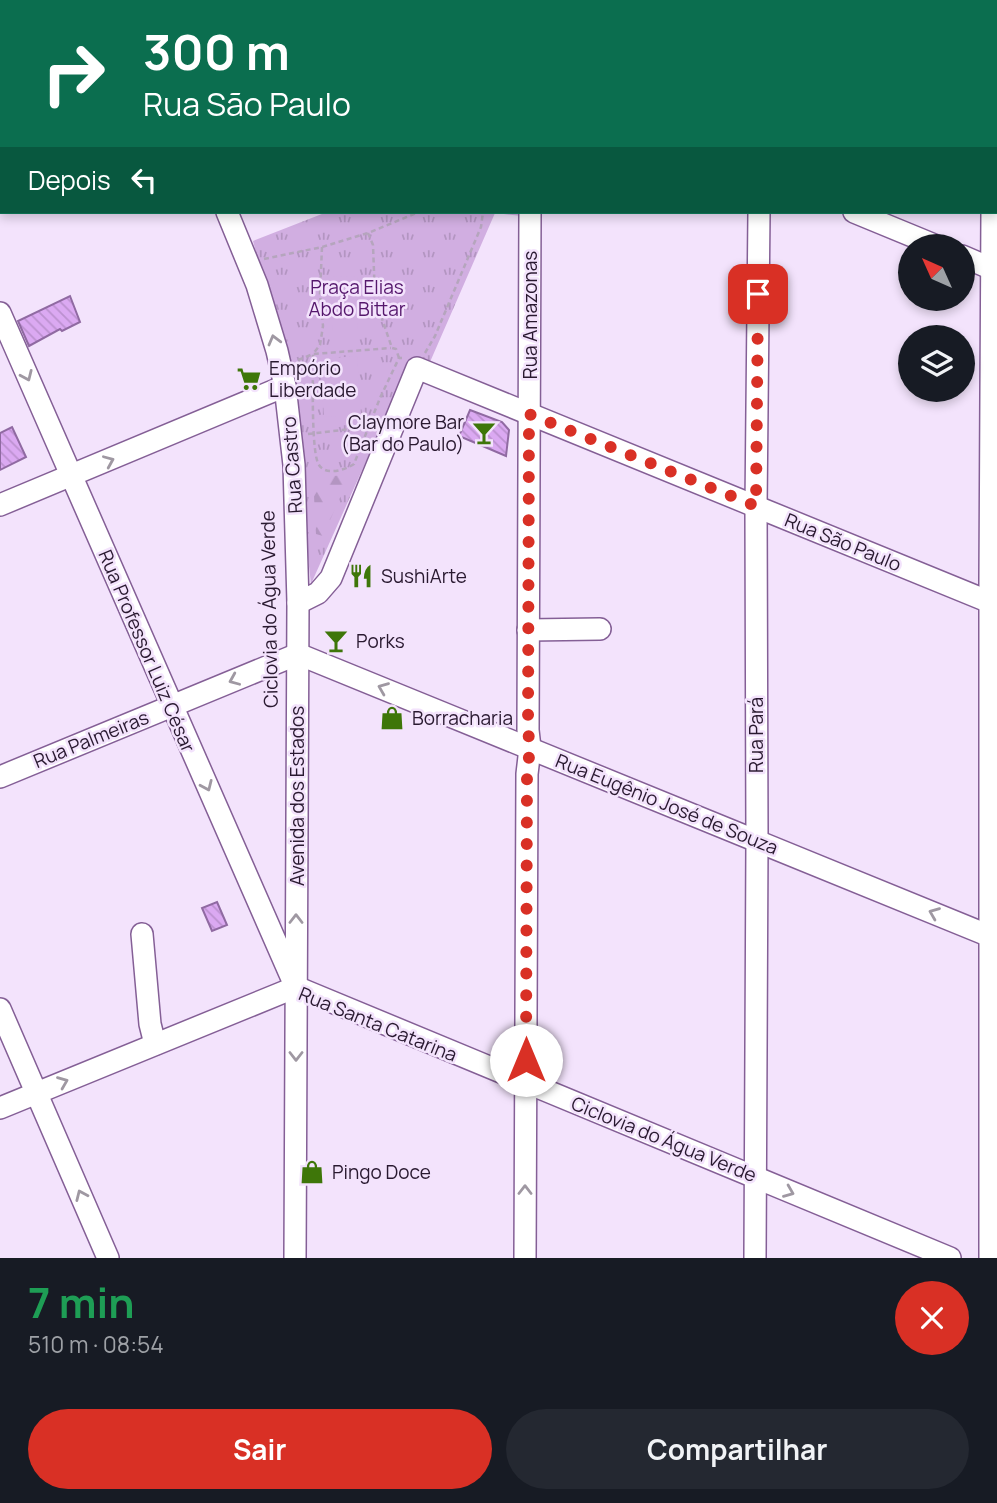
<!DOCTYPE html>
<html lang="pt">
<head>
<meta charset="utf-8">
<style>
  body { margin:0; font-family:Manrope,sans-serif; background:#242831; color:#f1f3f6; height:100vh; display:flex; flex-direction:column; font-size:26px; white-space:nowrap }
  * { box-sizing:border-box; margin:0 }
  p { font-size:23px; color:#9ea1a6 }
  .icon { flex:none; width:38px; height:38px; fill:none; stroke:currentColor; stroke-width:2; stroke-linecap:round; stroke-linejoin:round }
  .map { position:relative; height:1258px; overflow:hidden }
  .side { display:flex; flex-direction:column; background:#171b24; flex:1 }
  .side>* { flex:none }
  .hud { position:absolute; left:0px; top:0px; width:998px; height:214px; box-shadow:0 4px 10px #0003; background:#0b6e4f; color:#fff; overflow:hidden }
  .needle { width:46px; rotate:315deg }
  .controls { position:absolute; left:898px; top:234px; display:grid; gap:14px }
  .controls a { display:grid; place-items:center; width:77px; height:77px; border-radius:50%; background:#171b24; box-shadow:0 4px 10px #0003; font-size:35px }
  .pin { position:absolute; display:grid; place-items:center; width:60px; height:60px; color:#fff; margin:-30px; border-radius:14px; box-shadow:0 4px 10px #0006 }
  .me { position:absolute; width:77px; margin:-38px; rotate:0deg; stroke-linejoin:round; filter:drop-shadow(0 0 5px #0008) }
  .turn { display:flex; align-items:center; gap:24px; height:147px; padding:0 28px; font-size:32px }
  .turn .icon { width:91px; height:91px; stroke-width:2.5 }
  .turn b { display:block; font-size:49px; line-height:60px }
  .then { display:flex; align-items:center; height:66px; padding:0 28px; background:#0003; gap:14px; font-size:26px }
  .round { display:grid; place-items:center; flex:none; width:74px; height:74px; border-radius:37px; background:#242831 }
  .summary { display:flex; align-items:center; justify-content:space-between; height:119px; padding:0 28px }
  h1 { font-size:42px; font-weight:700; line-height:52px; color:#1e9e55 }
  .button { display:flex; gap:14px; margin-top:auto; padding:14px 28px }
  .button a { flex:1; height:80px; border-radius:42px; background:#d93025; color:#fff; font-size:28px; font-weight:700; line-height:80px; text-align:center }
  .button a+a { background:#242831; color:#f1f3f6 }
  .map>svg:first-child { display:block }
</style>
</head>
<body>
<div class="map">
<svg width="997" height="1258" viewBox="0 0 997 1258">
  <defs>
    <pattern id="grass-tufts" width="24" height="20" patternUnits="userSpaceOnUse" patternTransform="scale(1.75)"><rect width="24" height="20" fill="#d1aee1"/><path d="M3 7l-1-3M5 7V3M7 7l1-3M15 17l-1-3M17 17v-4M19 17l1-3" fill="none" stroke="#b395c1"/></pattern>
    <pattern id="forest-firs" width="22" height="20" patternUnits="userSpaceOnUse" patternTransform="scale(1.75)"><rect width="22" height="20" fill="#d1aee1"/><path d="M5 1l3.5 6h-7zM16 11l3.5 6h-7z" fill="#b395c1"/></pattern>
    <pattern id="building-back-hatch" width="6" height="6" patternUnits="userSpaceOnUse" patternTransform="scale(1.75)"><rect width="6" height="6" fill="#dba9f2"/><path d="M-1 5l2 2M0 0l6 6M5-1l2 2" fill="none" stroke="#bc91d0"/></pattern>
  </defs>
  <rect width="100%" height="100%" fill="#f3e3fc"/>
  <path fill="url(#grass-tufts)" d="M327 212H522V216L495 213 430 362 422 361 407 370 311 584 287 368 253 241Z"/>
  <path fill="url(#forest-firs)" d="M350 475 323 536 316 534 313 477Z"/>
  <g fill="#d1aee1">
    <path d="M357 276 358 331H333L331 277Z"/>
    <path d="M357 356 361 415 324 417 320 359Z"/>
  </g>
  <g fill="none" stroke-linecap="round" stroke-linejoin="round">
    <path stroke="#6586bc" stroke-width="4.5" d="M587 2 589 0"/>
  </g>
  <g fill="url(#building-back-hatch)" stroke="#906aa2" stroke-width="2">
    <path d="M70 296 80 322 62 331 60 329 29 346 18 321Z"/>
    <path d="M470 410 502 422 509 430 506 456 459 436Z"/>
    <path d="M12 427 26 457 0 470V433Z"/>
    <path d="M217 902 227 925 212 931 202 908Z"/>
  </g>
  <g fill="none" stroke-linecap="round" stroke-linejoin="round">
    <g stroke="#845f96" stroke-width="24">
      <g id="minor">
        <path d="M139 0V2"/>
        <path d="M479 0 480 2"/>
        <path d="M443 2 448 0"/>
        <path d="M760 2V0"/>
        <path d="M995 2V0"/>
        <path d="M0 178 2 177"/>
        <path d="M227 212 257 285 277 351 285 386 294 465 298 603 295 1258"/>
        <path d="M854 212 939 247"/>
        <path d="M962 256 997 271"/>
        <path d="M0 313 293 981"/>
        <path d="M0 505 285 386"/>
        <path d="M298 603 318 593 331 578 417 368 997 605"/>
        <path d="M528 630 600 629"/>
        <path d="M0 777 298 654 997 939"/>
        <path d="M142 934 150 1024 155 1044"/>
        <path d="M0 1009 108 1258"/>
        <path d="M0 1108 296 987 950 1258"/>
        <path d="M525 1258 527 774 530 748 528 730 530 212"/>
        <path d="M755 1258 757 841 756 507 759 212"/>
        <path d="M990 1258V581L992 212"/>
      </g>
    </g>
    <g stroke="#b5a5bd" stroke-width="2.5" stroke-dasharray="5 3.5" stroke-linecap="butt">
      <path d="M368 233 373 245 375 298 392 348 396 349 399 358"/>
      <path d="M322 247 320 294 323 326 320 345 313 354V359C313 377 311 454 319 465 326 476 345 470 354 464L380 398 399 358H402"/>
      <path d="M264 259 322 247 368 233 419 212"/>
      <path d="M425 353 435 336 481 227 483 212"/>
      <path d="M298 360 313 354 391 348"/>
      <path d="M308 434 375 426"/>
    </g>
    <use href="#minor" stroke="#fff" stroke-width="21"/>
  </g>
  <defs><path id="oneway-chevron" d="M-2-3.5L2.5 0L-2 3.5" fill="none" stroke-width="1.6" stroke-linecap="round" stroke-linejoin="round" transform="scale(1.75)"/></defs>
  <g stroke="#9f98a2">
    <use href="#oneway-chevron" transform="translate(274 340) rotate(-105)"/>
    <use href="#oneway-chevron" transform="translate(27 376) rotate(66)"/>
    <use href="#oneway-chevron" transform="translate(109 461) rotate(-23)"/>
    <use href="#oneway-chevron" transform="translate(234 680) rotate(157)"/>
    <use href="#oneway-chevron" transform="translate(383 688) rotate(-158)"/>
    <use href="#oneway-chevron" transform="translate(207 786) rotate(66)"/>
    <use href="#oneway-chevron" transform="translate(934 913) rotate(-158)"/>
    <use href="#oneway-chevron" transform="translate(296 919) rotate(-90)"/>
    <use href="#oneway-chevron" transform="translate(296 1056) rotate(90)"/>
    <use href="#oneway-chevron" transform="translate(63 1082) rotate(-22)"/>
    <use href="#oneway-chevron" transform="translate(525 1190) rotate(-90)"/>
    <use href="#oneway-chevron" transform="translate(789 1192) rotate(22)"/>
    <use href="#oneway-chevron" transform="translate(81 1195) rotate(-114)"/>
  </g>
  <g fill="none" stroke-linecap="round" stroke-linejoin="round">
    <path stroke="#d93025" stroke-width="12" stroke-dasharray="0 21.6" d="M526 1060 527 774 530 748 528 730 529 414 756 506 758 294"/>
  </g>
  <defs>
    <g id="supermarket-bare" transform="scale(1.89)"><path d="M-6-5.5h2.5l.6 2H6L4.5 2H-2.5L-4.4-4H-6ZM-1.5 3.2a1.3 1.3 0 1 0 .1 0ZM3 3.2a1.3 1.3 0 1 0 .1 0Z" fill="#3e7609" stroke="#f3e3fc" stroke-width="2.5" paint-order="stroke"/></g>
    <g id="bar-bare" transform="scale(1.89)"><path d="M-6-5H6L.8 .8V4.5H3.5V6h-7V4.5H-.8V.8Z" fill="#3e7609" stroke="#f3e3fc" stroke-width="2.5" paint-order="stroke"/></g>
    <g id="restaurant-bare" transform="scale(1.89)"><path d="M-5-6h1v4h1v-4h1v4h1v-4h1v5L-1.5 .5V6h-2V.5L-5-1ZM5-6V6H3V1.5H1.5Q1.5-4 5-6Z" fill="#3e7609" stroke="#f3e3fc" stroke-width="2.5" paint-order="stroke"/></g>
    <g id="shop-bare" transform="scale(1.89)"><path d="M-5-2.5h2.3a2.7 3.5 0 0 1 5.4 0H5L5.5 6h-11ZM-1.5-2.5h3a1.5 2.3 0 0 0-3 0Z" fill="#3e7609" stroke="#f3e3fc" stroke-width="2.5" paint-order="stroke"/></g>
  </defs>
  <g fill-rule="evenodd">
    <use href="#supermarket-bare" x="249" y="379"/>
    <use href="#bar-bare" x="484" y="433"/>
    <use href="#restaurant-bare" x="361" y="576"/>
    <use href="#bar-bare" x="336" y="641"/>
    <use href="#shop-bare" x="392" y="718"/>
    <use href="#shop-bare" x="312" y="1172"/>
  </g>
  <g text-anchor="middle" stroke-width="5" stroke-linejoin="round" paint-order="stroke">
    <g font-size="19" fill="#55176c" stroke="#f3e3fc">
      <text x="357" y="294">Praça Elias<tspan x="357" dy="22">Abdo Bittar</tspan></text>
    </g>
    <g font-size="19" fill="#291930" stroke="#f3e3fc">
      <text transform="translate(530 315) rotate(-90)" y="7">Rua Amazonas</text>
      <text transform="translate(292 465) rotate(-94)" y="7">Rua Castro</text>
      <text transform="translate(843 542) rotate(22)" y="7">Rua São Paulo</text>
      <text transform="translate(269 609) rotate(-91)" y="7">Ciclovia do Água Verde</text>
      <text transform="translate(147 651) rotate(67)" y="7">Rua Professor Luiz César</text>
      <text transform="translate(756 735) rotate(-90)" y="7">Rua Pará</text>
      <text transform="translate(91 739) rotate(-22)" y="7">Rua Palmeiras</text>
      <text transform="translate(297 796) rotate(-90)" y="7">Avenida dos Estados</text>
      <text transform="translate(667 804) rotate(22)" y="7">Rua Eugênio José de Souza</text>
      <text transform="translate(378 1024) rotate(22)" y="7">Rua Santa Catarina</text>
      <text transform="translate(664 1139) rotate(22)" y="7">Ciclovia do Água Verde</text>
    </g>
    <g font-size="19" fill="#291930" stroke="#f3e3fc" text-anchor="start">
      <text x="269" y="375">Empório<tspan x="269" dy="22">Liberdade</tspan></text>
      <text x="464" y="429" text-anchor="end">Claymore Bar<tspan x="464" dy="22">(Bar do Paulo)</tspan></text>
      <text x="381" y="583">SushiArte</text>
      <text x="356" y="648">Porks</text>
      <text x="412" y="725">Borracharia</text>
      <text x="332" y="1179">Pingo Doce</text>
    </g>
  </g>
</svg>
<div class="controls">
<a><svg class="needle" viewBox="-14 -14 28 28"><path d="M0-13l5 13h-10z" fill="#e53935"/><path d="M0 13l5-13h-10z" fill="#9ea1a6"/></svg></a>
<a><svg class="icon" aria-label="layers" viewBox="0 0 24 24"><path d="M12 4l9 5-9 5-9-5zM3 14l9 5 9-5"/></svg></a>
</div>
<div class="pin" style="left:758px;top:294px;background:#d93025"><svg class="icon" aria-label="arrive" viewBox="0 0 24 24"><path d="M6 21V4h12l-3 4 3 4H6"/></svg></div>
<svg class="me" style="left:526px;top:1060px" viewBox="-20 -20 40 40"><circle r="19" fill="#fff"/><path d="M0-13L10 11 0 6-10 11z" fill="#d93025"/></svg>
<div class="hud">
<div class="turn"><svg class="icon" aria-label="right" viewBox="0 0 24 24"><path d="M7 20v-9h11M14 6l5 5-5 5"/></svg><div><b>300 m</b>Rua São Paulo</div></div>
<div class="then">Depois<svg class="icon" aria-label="left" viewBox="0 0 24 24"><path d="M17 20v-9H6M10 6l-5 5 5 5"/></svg></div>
</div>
</div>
<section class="side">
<div class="summary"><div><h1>7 min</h1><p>510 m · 08:54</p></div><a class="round" style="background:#d93025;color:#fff"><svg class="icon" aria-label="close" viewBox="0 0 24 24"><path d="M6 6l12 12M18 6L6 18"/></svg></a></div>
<div class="button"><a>Sair</a><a>Compartilhar</a></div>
</section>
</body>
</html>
